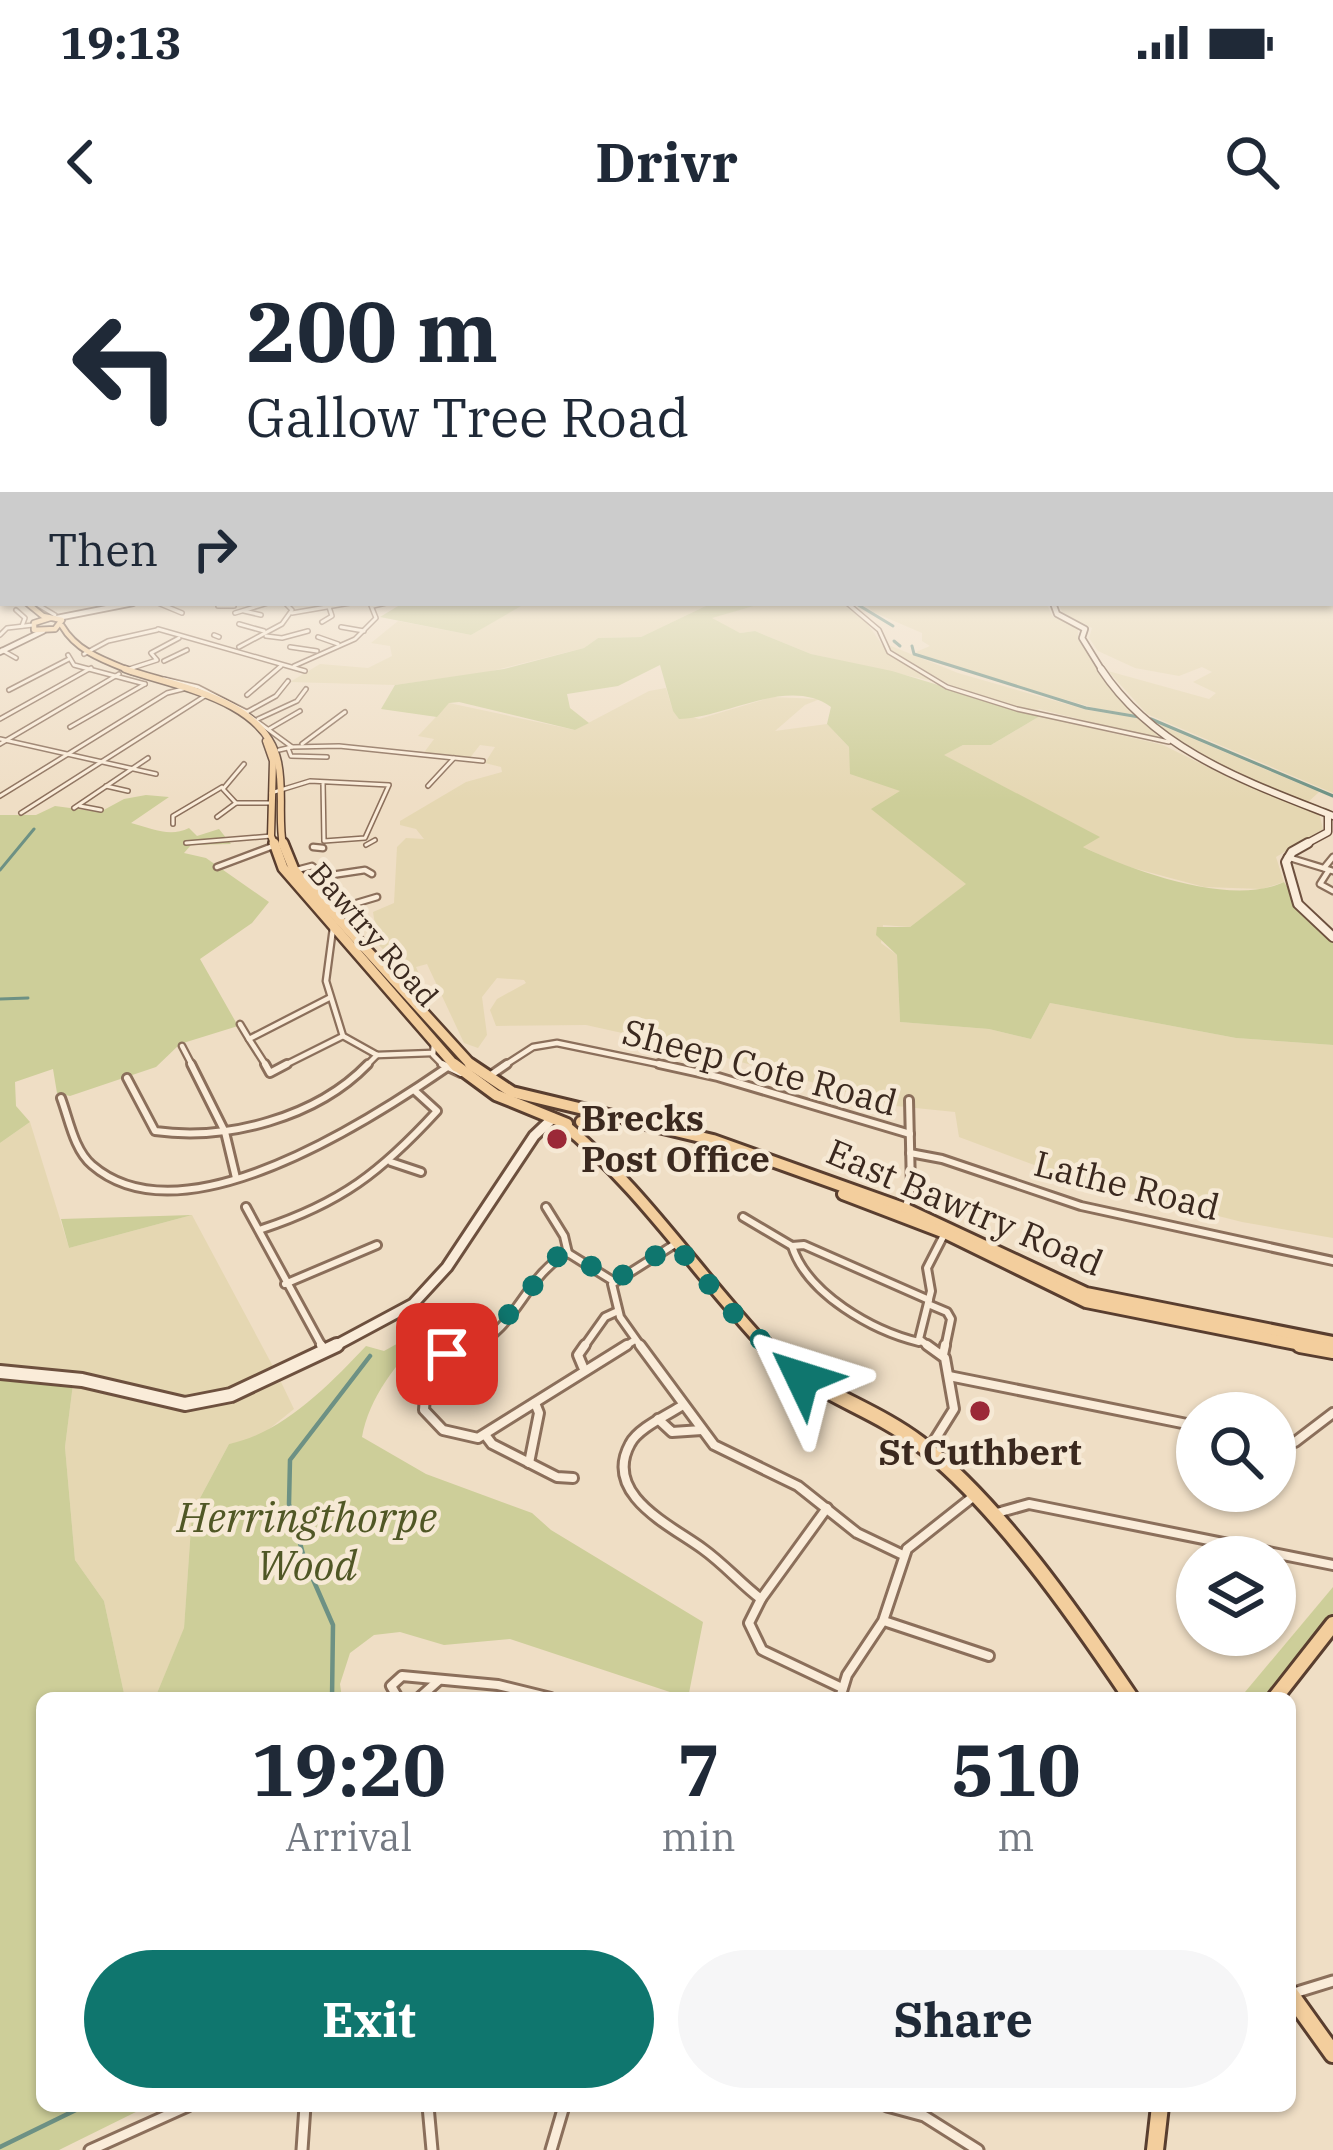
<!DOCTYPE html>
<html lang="en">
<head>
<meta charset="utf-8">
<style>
  body { margin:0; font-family:"IBM Plex Serif",serif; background:#f6f6f7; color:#1f2937; height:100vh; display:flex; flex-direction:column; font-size:45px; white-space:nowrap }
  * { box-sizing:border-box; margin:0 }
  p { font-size:39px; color:#747a83 }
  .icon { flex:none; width:66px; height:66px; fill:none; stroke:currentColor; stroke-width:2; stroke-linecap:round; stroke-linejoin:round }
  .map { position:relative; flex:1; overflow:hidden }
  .details { position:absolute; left:36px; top:1452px; width:1260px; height:420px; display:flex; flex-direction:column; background:#fff; border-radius:18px; box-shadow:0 3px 9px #0004 }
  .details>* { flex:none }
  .hud { position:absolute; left:0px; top:0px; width:1335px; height:366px; box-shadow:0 3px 9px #0004; background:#fff; color:#1f2937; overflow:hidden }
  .tools { position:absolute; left:1176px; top:1152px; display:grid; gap:24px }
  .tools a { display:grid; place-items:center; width:120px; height:120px; border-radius:50%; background:#fff; box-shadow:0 3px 9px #0004; font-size:60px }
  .pin { position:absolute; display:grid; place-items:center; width:102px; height:102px; color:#fff; margin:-51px; border-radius:24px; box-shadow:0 6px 18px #0006 }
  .me { position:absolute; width:132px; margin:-66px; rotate:311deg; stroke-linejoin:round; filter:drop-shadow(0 0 9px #0008) }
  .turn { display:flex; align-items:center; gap:42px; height:252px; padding:0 48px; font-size:54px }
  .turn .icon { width:156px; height:156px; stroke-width:2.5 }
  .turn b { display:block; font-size:84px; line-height:102px }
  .then { display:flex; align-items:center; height:114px; padding:0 48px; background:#0003; gap:24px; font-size:45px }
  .eta { display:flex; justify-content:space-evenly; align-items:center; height:204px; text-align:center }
  .eta b { font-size:72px; font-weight:800; line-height:84px }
  .primary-button { display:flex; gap:24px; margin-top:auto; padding:24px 48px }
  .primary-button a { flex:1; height:138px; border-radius:72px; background:#0f766e; color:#fff; font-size:48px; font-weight:800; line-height:138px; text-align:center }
  .primary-button a+a { background:#f6f6f7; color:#1f2937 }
  .status { display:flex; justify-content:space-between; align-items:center; height:84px; padding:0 60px; background:#fff; direction:ltr }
  .status svg { height:33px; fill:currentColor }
  header { display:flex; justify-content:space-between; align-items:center; height:156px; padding:0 48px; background:#fff; font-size:54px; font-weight:800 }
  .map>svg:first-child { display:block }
</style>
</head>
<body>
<div class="status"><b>19:13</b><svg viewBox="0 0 49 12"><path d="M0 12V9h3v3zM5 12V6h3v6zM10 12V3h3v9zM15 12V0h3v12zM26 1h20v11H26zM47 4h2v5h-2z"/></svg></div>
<header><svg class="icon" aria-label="back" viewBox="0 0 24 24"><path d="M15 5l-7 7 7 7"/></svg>Drivr<svg class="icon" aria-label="search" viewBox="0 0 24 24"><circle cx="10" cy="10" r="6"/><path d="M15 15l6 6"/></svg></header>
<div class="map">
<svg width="1333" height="1910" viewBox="0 0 1333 1910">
  <rect width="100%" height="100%" fill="#efdec5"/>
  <g fill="#e5d7b2">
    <path d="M1333 325V553L1147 474 1108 431 1209 459 1216 453 1193 442 1212 432 1202 427 1179 436 1135 428 1098 411 1089 398 1092 388 1064 375 1058 363H1332Z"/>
    <path d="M514 363H712L641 397 598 398 584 408 488 432 395 445 290 442 320 424 368 428 392 416 390 406 371 403 398 381 471 395 521 365Z"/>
    <path d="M764 363H842L867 383 887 412 932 441 811 414 755 391 740 393 709 378Z"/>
    <path d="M865 363H1046L1053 377 1078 386V397L1095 426 1136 475 1095 468 927 420 916 412 930 406 922 401V393L873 372Z"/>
    <path d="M886 404 958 433 1087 470 1139 478 1162 500 1039 469 1033 472 959 450 891 411Z"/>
    <path d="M666 448 673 471 699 479 772 457 820 459 805 465 775 491 827 484 849 507 850 515 902 552 872 569 967 644 910 687 883 685 881 703 897 715 900 782 989 789 1031 799 1050 763 1236 798 1333 805V998L1242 982 1072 939 959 897 955 872 896 866 699 810 586 785 496 786 490 770 497 759 526 743 524 740 497 738 482 757 487 795 478 808 464 803 427 724 416 727 422 741 416 743 378 704 373 672 394 663 397 607 406 598 424 599 416 589 400 585V581L466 542 502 532 501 527 485 523 495 507 480 505 469 519 423 514 434 499 418 496 449 463 575 490 649 451Z"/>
    <path d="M1040 476 1163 505 1236 541 1319 573 1323 589 1276 617 1284 642 1262 649 1204 647 1122 625 1081 606 1099 597 943 515 963 505H991Z"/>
    <path d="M1158 484 1319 552 1307 563 1239 536 1170 498Z"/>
    <path d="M30 882 69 1008 192 975 276 1132 215 1155 189 1159 47 1128 0 1127V903Z"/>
    <path d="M281 1142 294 1169 258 1198 229 1204 192 1273 184 1389 155 1458H125L104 1361 75 1320 65 1207 73 1144 178 1169 214 1164Z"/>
  </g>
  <g fill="#cdce99">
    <path d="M403 363 521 366 471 395 380 377Z"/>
    <path d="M712 363H764L712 378 740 393 755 391 811 414 892 431 1040 476 991 505H963L944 515 1100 597 1083 607C1133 631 1231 667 1284 642L1308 679 1333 699V805L1236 798 1050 763 1031 799 989 789 900 782 897 715 876 695 877 687H910L966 644 871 569 900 551 850 534 849 507 827 484 831 467C788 436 726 478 679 479L673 471 660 425 618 446 567 454 570 468 589 483 575 490 459 462 449 463 437 477 381 469 395 445 504 429 584 408 598 398 641 397Z"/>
    <path d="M146 555 169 557 131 583C152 588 169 598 189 588L197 596 219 589 231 604 191 605 184 613 206 618 269 662 252 683 200 719 238 786 180 804 156 827 70 856 57 853 53 829 15 842 16 866 30 882 0 903V575H36L55 566 100 572 124 559Z"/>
    <path d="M192 975 69 1008 61 979Z"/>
    <path d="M422 1090 426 1095C397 1121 369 1158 362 1197L426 1234 532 1273 551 1290 703 1382 688 1458 510 1399 444 1405 400 1392 374 1395 350 1413 340 1444 342 1458H155L184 1388 192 1273 229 1204C283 1193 329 1145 366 1106L384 1111Z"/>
    <path d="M0 1136 73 1144 65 1207 75 1320 104 1361 125 1458H42V1866H148L59 1910H0Z"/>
    <path d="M1333 1347V1375L1265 1458H1240Z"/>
  </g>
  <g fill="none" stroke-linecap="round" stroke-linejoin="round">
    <g stroke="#6d9184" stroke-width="3">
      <path d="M855 363 893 386"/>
      <path d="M894 401 900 406"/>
      <path d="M912 406 914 414 1086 468 1151 479 1333 556"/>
      <path d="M0 630 34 589"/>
      <path d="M0 759 28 758"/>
    </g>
    <g stroke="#6d9184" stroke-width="4.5">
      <path d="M332 1458 333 1385 305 1321 289 1264 290 1220 370 1116"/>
      <path d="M0 1907 84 1866"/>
    </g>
    <g stroke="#8b6f5b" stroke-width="6">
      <g id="street-far4">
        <path d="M35 363 55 375"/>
        <path d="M158 363 182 373"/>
        <path d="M847 363 879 390 889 412 947 447 1017 469 1169 502"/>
        <path d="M218 366H234"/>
        <path d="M373 366 386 363"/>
        <path d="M16 370 25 378 22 386"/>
        <path d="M244 371 261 375"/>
        <path d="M235 373 268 363"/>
        <path d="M292 373 350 363"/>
        <path d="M322 382 332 376 329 367"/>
        <path d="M239 384 264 391"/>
        <path d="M341 387 364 391"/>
        <path d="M158 389 305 431"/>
        <path d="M0 395 7 388 33 385"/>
        <path d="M214 395 219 397"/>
        <path d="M266 396 282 398 308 391"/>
        <path d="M318 397 338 404"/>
        <path d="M239 407 282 384 292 370 285 363"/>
        <path d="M290 407 317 411"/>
        <path d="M2 410 16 418"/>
        <path d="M84 414 108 401 157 390"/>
        <path d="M68 415 74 425 145 444"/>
        <path d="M164 421 187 410"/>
        <path d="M294 426 355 399 376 378 370 363"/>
        <path d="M129 429 157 420 151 413 179 398"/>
        <path d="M164 439 198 447 247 472"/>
        <path d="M9 450 69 419"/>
        <path d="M247 455 281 426"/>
        <path d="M247 472 276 456 288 441"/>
        <path d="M247 474 292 507 279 510"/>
        <path d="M0 479 91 428"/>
        <path d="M258 479 297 461 306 449"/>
        <path d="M70 487 145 444"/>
        <path d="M269 489 300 471"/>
        <path d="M0 499 156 534"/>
        <path d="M0 504 119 434"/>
        <path d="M302 504 345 472"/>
        <path d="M292 507 339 506 483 521"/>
        <path d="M288 508 291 516 327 517"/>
        <path d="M244 524 223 549 236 563H271"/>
        <path d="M106 546 128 551"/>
        <path d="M428 546 454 518"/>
        <path d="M271 553 310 541 389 545 365 598 324 601 323 542"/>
        <path d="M0 556 167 453 183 449"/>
        <path d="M80 566 101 570"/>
        <path d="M74 568 148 518"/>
        <path d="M21 573 208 454"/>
        <path d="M217 577 236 563"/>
        <path d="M173 584V576L222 547"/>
        <path d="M186 603 271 596"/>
        <path d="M366 605 375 600"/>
      </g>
    </g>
    <g stroke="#8b6f5b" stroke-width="9">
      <g id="street-far3">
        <path d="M313 607 323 608"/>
        <path d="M1287 617 1333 631"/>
        <path d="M217 627 273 606"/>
        <path d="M1324 628 1333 617"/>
        <path d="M1329 630 1320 644 1333 651"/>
        <path d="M293 631 312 626 325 636 365 630 372 634"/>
        <path d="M330 671 377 657"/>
        <path d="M333 688 326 741 343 796 377 815 432 813"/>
        <path d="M240 784 249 799"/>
        <path d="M434 804 433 815 445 827"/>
        <path d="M182 806 193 827"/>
        <path d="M267 827 249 799 329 758"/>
        <path d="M281 827 343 796"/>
        <path d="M365 827 377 815"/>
        <path d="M502 827 533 807 557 803 673 827"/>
      </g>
    </g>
    <g stroke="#8b6f5b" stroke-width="12">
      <g id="street-far2">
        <path d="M191 824 225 892 236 938"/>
        <path d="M265 824 270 833 287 824"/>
        <path d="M442 824 461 833"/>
        <path d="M659 824 718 837 910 894"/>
        <path d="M491 835 507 824"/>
        <path d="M127 838 155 891C227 901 316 878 368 824"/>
        <path d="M61 858C69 879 74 910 92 925 182 1003 369 881 446 828"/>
        <path d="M910 913 942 919 1081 966 1333 1021"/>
        <path d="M391 922 421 932"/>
        <path d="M246 967 323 1108"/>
        <path d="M546 967 564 996 568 1013"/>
        <path d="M905 970 911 948 909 860"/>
        <path d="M743 977 792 1006 804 1005 929 1060"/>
        <path d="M262 989C341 963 381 932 437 871L414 850"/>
        <path d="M792 1006C807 1054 873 1091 919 1102"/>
        <path d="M568 1013 613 1041"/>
        <path d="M285 1044 377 1005"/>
        <path d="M413 1064 443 1108"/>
        <path d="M928 1064 947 1072 951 1079 945 1108"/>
        <path d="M471 1108C516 1090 526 1034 568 1013"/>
        <path d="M583 1108 605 1077 618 1071"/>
        <path d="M622 1108 635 1100"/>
        <path d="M642 1108 620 1077 612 1044 675 1004"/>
        <path d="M931 1108 919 1099 931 1051 927 1028 946 991"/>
      </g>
    </g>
    <g stroke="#8b6f5b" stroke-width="14">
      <g id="street-far1">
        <path d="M321 1105 325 1111"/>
        <path d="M441 1105 447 1114 425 1156 424 1170 443 1190 478 1198 627 1105"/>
        <path d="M640 1105 714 1205 798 1246 857 1293 903 1315"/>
        <path d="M927 1105 945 1118 954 1169 929 1209"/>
        <path d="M447 1114 479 1105"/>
        <path d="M943 1115 945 1105"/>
        <path d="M583 1127 578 1115 585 1105"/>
        <path d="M949 1136 1197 1186"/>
        <path d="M683 1165C668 1175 638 1188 630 1204 602 1255 672 1286 703 1309 724 1324 741 1344 761 1359L749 1383 762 1410 842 1448"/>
        <path d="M658 1179 672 1192 702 1190"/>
        <path d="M486 1196 492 1204 557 1237 573 1238"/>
        <path d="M1275 1201 1295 1202 1333 1173"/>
        <path d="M529 1223 539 1173 535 1163"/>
        <path d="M997 1273 1029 1264 1333 1325"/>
        <path d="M761 1359 827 1268"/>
        <path d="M884 1381 989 1416"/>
        <path d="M398 1458 391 1446 402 1436 498 1445 551 1458"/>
        <path d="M419 1458 438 1441"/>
        <path d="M840 1458 847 1435 883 1381 907 1309 974 1256"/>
      </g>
    </g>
    <g stroke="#8b6f5b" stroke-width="15">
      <g id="street">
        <path d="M1294 1753 1333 1741"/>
        <path d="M428 1866 432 1910"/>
        <path d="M887 1866 924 1876 978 1910"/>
        <path d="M90 1910 188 1866"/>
        <path d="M302 1910 305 1866"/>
        <path d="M551 1910 564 1866"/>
      </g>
    </g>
    <g stroke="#6d503e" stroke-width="8">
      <g id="secondary-far4">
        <path d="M1053 363 1057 374 1085 389 1082 398 1103 432"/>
        <path d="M57 378 133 363"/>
        <path d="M0 412 43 391"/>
      </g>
    </g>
    <g stroke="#6d503e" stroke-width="9">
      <g id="secondary-far3">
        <path d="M1101 429C1154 510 1247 542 1333 576"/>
        <path d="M1302 606 1328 592V575"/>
      </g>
    </g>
    <g stroke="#6d503e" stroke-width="12">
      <path id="secondary-far2" d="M1308 603 1292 612 1286 622 1298 664 1333 697"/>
    </g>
    <g stroke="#6d503e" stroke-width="15">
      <path id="secondary-far1" d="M331 1108 413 1064 447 1027 534 896 553 878"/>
    </g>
    <g stroke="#6d503e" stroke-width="18">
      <path id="secondary" d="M0 1132 82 1140 185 1164 231 1155 337 1105"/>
    </g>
    <g stroke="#593e2f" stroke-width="8">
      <g id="primary-far5">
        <path d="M27 363 43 376 62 380 55 389 34 390V383L50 378"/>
        <path d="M62 386C77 412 106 421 133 432"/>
      </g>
    </g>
    <g stroke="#593e2f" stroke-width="9">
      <g id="primary-far4">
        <path d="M125 429C176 447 265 459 278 522 284 550 278 578 283 606"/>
        <path d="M266 501 273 521 271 596 275 606"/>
      </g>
    </g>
    <g stroke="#593e2f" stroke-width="14">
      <g id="primary-far3">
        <path d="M274 603 283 628 456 827"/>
        <path d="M283 603 294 630 473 827"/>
      </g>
    </g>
    <g stroke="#593e2f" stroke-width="16">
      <g id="primary-far2">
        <path d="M454 824 496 855 567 884"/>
        <path d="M470 824 512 852 713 900 906 969 1086 1053 1333 1102"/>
        <path d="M581 882 601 880"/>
        <path d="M562 883C641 947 697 1034 767 1108"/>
        <path d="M843 954 945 993 1086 1062 1316 1108"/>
      </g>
    </g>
    <g stroke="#593e2f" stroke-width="20">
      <g id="primary-far1">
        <path d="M765 1105C811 1153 869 1165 919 1203 998 1264 1075 1375 1131 1458"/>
        <path d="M1300 1105 1333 1111"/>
        <path d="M1275 1458 1333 1384"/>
      </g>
    </g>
    <g stroke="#593e2f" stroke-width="22">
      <g id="primary">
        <path d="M1290 1754 1333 1814"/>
        <path d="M1155 1910 1160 1866"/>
      </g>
    </g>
    <use href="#street-far4" stroke="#faecd9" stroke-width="3"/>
    <use href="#street-far3" stroke="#faecd9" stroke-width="4.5"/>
    <use href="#street-far2" stroke="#faecd9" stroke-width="6"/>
    <use href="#street-far1" stroke="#faecd9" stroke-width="8"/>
    <use href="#street" stroke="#faecd9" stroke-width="9"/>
    <use href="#secondary-far4" stroke="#faecd9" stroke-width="4.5"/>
    <use href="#secondary-far3" stroke="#faecd9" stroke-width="6"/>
    <use href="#secondary-far2" stroke="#faecd9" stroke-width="8"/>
    <use href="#secondary-far1" stroke="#faecd9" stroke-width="9"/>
    <use href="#secondary" stroke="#faecd9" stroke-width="12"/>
    <use href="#primary-far5" stroke="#f3ce9d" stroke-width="4.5"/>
    <use href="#primary-far4" stroke="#f3ce9d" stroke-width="6"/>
    <use href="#primary-far3" stroke="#f3ce9d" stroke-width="9"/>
    <use href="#primary-far2" stroke="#f3ce9d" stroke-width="10"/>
    <use href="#primary-far1" stroke="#f3ce9d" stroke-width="14"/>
    <use href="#primary" stroke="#f3ce9d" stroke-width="16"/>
  </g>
  <linearGradient id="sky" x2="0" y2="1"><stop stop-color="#8ebad4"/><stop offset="0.52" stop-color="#f8f0e5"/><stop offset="1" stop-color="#f8f0e5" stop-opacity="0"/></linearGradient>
  <rect width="1333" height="560" fill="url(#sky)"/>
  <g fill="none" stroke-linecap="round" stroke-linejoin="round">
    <path stroke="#0f766e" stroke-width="21" stroke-dasharray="0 37.8" d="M447 1114 488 1099 558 1016 575 1015 613 1041 675 1004 739 1080 802 1138"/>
  </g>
  <g fill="#9b2937" stroke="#f6e9d5" stroke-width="4.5">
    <circle cx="557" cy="899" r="12"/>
    <circle cx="980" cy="1171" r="12"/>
  </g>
  <g text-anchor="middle" stroke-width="9" stroke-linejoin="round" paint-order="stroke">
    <g font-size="30" fill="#3b291f" stroke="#f6e9d5">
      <text transform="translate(373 695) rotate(49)" y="10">Bawtry Road</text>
    </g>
    <g font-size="36" fill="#3b291f" stroke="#f6e9d5">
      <text transform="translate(760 827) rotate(15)" y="13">Sheep Cote Road</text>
      <text transform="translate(1127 945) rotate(14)" y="13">Lathe Road</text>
      <text transform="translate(965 967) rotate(23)" y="13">East Bawtry Road</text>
    </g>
    <g font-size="36" font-weight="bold" fill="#3b291f" stroke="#f6e9d5" text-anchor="start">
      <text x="581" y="891">Brecks<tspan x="581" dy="41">Post Office</tspan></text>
      <text x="980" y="1225" text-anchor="middle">St Cuthbert</text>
    </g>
    <g font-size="42" font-style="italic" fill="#505725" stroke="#f6e9d5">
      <text x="307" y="1292">Herringthorpe<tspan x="307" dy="48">Wood</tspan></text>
    </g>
  </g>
</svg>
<div class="tools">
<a><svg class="icon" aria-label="search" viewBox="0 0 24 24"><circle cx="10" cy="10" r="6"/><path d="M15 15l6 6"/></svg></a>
<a><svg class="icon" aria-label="layers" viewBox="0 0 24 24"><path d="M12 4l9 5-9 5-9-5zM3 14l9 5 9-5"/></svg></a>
</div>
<div class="pin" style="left:447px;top:1114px;background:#d93025"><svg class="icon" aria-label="arrive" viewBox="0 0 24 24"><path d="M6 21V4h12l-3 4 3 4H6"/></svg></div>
<svg class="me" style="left:802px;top:1138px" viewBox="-20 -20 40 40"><path d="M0-17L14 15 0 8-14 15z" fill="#0f766e" stroke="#fff" stroke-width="4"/></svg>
<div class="hud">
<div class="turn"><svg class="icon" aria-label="left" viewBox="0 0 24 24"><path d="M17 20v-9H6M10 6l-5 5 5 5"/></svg><div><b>200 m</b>Gallow Tree Road</div></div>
<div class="then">Then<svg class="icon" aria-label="right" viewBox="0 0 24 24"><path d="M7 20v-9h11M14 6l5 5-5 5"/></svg></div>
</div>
<section class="details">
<div class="eta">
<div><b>19:20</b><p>Arrival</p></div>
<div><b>7</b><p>min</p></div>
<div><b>510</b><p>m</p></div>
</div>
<div class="primary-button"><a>Exit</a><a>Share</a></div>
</section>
</div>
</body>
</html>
